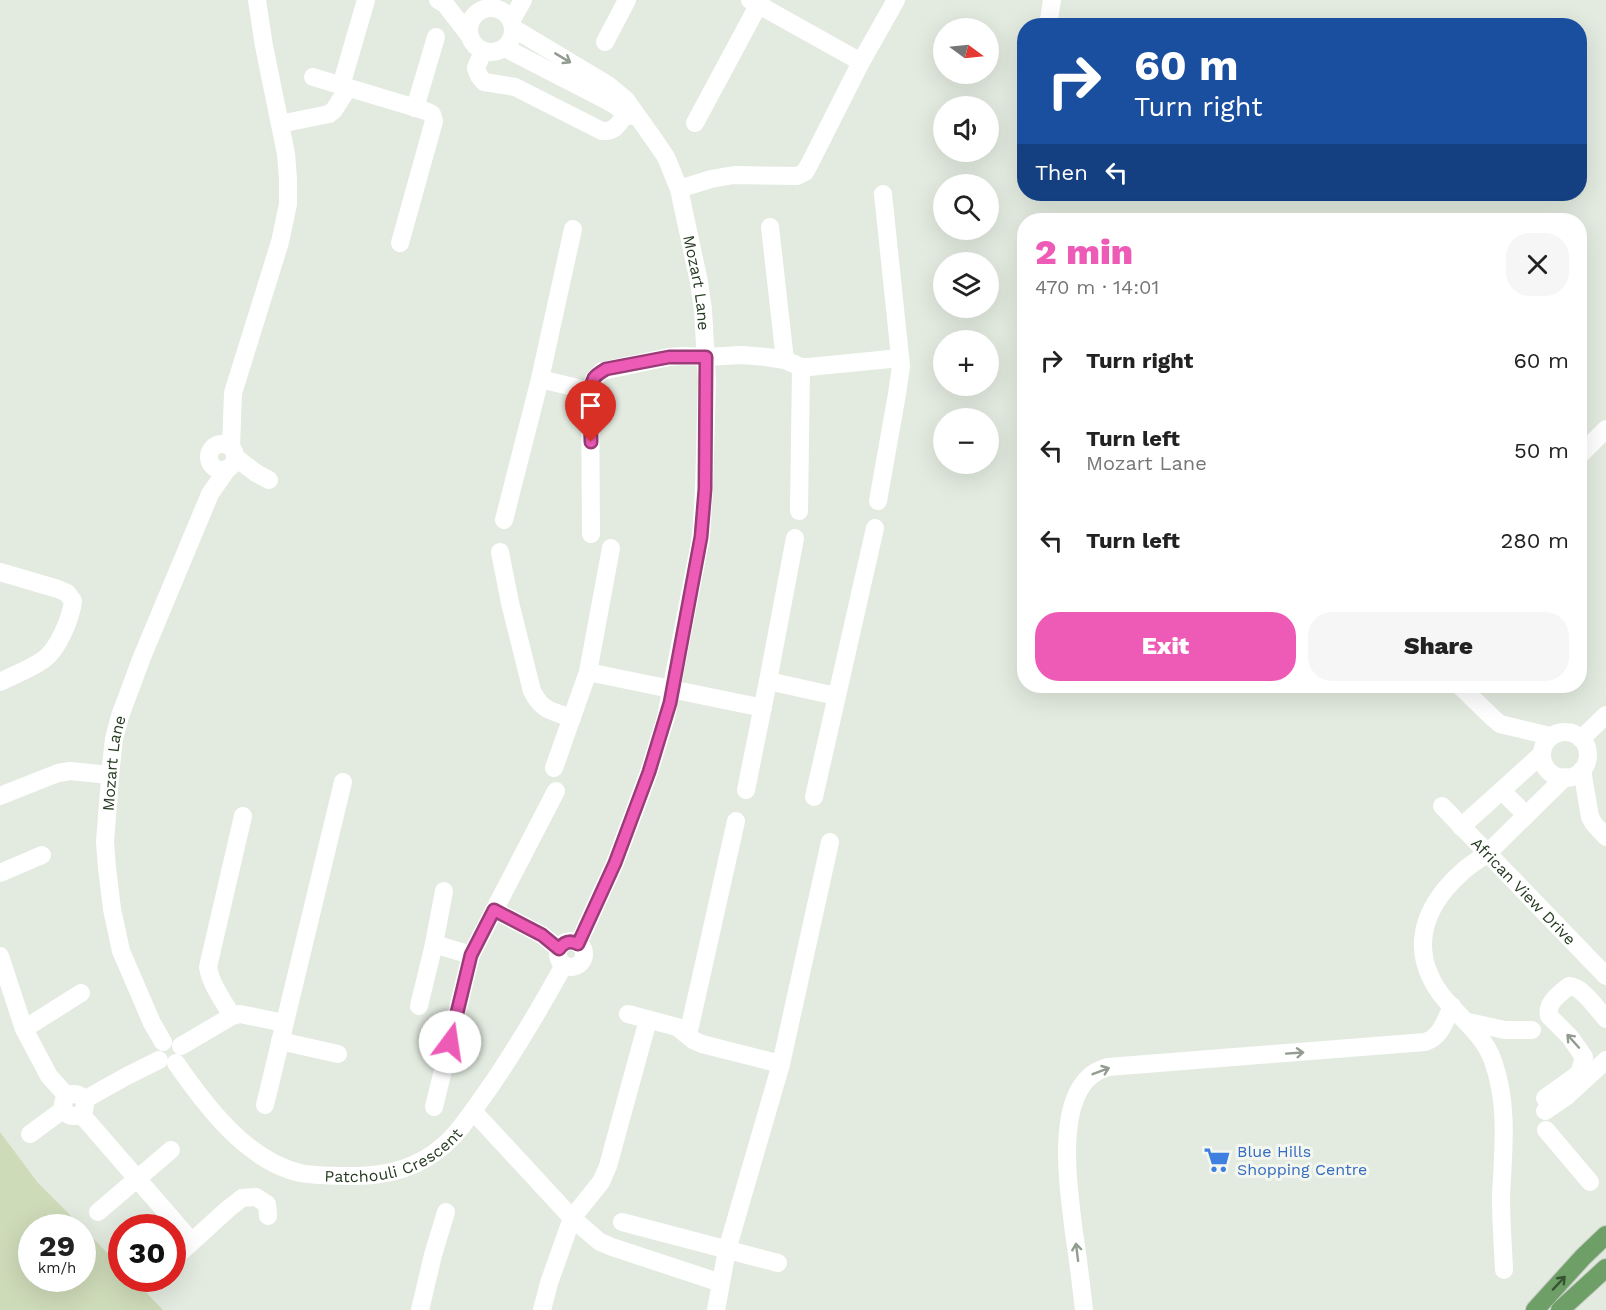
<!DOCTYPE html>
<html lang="en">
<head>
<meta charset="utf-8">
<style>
  body { margin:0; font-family:"Work Sans",sans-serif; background:#f6f6f6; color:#222; height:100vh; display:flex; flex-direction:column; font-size:22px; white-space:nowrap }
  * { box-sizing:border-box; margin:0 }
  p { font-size:20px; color:#767676 }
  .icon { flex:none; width:33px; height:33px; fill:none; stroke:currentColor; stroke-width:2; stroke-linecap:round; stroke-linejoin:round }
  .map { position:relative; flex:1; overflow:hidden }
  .sheet { position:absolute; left:1017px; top:213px; width:570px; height:480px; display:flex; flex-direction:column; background:#fff; border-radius:24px; box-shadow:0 6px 24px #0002 }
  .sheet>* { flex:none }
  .top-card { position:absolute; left:1017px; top:18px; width:570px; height:183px; border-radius:24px; box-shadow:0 6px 24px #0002; background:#1a4fa0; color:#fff; overflow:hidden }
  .needle { width:39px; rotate:105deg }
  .fabs { position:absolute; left:933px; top:18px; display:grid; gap:12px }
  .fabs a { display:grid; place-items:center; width:66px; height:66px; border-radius:50%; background:#fff; box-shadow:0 6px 24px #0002; font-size:30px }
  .speed { position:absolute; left:18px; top:1214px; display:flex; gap:12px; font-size:30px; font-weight:700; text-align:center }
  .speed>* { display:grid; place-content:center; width:78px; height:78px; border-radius:50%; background:#fff; box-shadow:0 6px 24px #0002; line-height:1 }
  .speed small { font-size:15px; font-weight:400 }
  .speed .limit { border:9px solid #d22; background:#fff; color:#111 }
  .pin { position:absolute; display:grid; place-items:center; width:51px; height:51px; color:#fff; margin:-62px -26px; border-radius:50% 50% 50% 0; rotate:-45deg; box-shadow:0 0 6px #0007 }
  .pin .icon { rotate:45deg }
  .me { position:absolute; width:66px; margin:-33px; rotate:14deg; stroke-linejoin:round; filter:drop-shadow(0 0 4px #0008) }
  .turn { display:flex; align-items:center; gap:21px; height:126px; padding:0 18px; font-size:27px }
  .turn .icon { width:78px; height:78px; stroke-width:2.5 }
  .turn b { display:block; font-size:42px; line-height:51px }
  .then { display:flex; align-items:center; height:57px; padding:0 18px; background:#0003; gap:12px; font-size:22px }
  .round { display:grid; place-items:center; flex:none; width:63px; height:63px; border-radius:24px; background:#f6f6f6 }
  .head { display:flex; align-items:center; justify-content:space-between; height:102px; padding:0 18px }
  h1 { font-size:36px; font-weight:800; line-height:45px; color:#ee5bb7 }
  .primary-button { display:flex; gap:12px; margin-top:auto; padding:12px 18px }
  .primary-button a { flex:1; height:69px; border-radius:24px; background:#ee5bb7; color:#fff; font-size:24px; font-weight:800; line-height:69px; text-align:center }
  .primary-button a+a { background:#f6f6f6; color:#222 }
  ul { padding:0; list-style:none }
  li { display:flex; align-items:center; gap:18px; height:90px; padding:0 18px }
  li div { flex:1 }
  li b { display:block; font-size:22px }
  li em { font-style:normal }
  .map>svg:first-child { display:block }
</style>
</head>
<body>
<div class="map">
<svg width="1606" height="1310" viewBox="0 0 1606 1310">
  <rect width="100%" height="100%" fill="#e3ebe0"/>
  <path fill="#cedbb9" d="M0 1132 38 1183 82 1227H32V1278H82L83 1228 121 1267 122 1278H132L163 1310H0Z"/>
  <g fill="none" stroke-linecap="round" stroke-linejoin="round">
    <g stroke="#c2c8c1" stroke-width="20">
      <g id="major">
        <path d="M1535 1310 1583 1257 1606 1235"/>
        <path d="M1560 1310 1606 1268"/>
      </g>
    </g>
    <g stroke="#fff" stroke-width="18">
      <path d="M438 0 445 4 469 35"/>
      <path d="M750 0 861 62"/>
      <circle cx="491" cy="30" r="22"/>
      <path d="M511 21 523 0"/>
      <path d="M1048 26 1052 0"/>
      <path id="s1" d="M513 28 608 85 626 100 653 138 666 157 679 189 699 282 703 310 707 380 704 489 701 537 666 717 649 772 615 863 578 944"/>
      <path d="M605 42 627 0"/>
      <path d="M505 48 604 99 633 116"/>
      <path d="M483 51 476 68 479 76 484 82 515 87 602 131C616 132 620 122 627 112"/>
      <path d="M313 77 426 111 432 114 434 121 400 243"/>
      <path d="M341 86 366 0"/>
      <path d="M415 108 436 37"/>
      <path d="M695 123 761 0"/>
      <path d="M280 124 329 114 334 110 348 88"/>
      <path d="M679 189 711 179 734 175 797 176 805 172 809 165 861 62 896 0"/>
      <path d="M770 227 785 360"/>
      <path d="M540 379 590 391"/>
      <circle cx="222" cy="457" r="13"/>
      <path d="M231 447 233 393 280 242 288 204V179L286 154 264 46 257 0"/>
      <path d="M1580 455 1606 429"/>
      <path d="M235 457 256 473 269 480"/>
      <path d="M878 501 897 394 901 366 883 194"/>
      <path d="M799 511 801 367"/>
      <path d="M504 520 540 379 573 229"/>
      <path d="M591 534 590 391 594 379 602 371 669 357 684 356 706 357 741 355 766 357 785 360 801 367H809L900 358"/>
      <path d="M500 552 510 603 532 691C542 711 552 711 572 718"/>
      <path d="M0 572 58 589 67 593 73 601C71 618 58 650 43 660 30 669 14 675 0 682"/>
      <path d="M588 672 763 708"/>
      <path d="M768 681 836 696"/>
      <path d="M1460 686 1493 718 1500 724 1550 736"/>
      <circle cx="1565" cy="755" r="23"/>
      <path d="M1581 739 1606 715"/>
      <path d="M554 768 588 672 611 548"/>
      <path d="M1582 770 1590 817 1594 824 1606 837"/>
      <path d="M746 790 768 681 795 538"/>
      <path d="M1502 791 1526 815"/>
      <path d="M0 796 58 773 70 771 110 775"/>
      <path d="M814 797 875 528"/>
      <path id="s2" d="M1442 806 1606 976"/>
      <path d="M1461 827 1542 754"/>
      <path d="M0 873 42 855"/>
      <path d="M494 910 542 935 559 949"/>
      <circle cx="571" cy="954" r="13"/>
      <path d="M434 944 471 955"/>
      <path d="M0 956 24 1029 49 1076 67 1096"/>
      <path d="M419 1006 434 944 444 891"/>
      <path d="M628 1014 677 1027 693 1040 702 1044 781 1064"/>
      <path d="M232 1016C223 1000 211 985 208 967L243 816"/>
      <path d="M1468 1022 1505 1030H1532"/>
      <path d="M24 1029 81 993"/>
      <path d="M688 1035 736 821"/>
      <path d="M280 1041 338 1054"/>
      <path id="s3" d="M163 1042 152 1023 121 951 112 909 107 868 105 842 111 766 114 739 120 716 142 657 210 494 228 468"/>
      <path d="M181 1046 232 1016 240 1014 284 1023"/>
      <path id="s4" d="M176 1063C205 1105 247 1161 300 1173 317 1176 336 1176 354 1176 386 1176 418 1168 443 1146 458 1134 469 1116 480 1101 512 1057 538 1012 564 965"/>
      <circle cx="74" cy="1105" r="11"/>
      <path d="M1545 1098 1577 1075 1580 1071 1584 1057 1570 1037 1549 1016C1546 1003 1559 994 1569 986 1582 986 1597 1009 1606 1019"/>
      <path d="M84 1100 125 1077 159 1060"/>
      <path d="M265 1105 343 782"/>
      <path d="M434 1107 471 955 556 791"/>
      <path d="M473 1111 572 1218 600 1242 612 1247 721 1283"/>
      <path d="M1545 1111 1567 1096 1606 1060"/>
      <path d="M81 1114 192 1242"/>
      <path d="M1546 1130 1590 1182"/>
      <path d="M30 1134 64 1109"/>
      <path d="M98 1212 171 1150"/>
      <path d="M622 1222 778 1263"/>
      <path d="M172 1260 228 1209 242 1198 256 1197 267 1204 268 1216"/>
      <path d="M1504 1270C1503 1246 1501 1221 1501 1197 1503 1152 1509 1105 1493 1061 1481 1027 1446 1010 1431 978 1411 937 1431 900 1461 873 1470 864 1481 859 1490 851 1515 826 1540 802 1565 777"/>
      <path d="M420 1310 433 1255 446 1212"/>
      <path d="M542 1310 549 1283 572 1218 601 1182 608 1166 648 1020"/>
      <path d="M716 1310 727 1250 781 1064 830 842"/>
      <path d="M1084 1310C1081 1284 1078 1258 1074 1233 1069 1189 1050 1082 1108 1067L1425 1042C1441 1037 1445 1021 1452 1006"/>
    </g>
    <use href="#major" stroke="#6d9f66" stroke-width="18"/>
  </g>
  <defs><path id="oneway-shaft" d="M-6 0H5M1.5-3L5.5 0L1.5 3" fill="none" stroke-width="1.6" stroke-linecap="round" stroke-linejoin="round" transform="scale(1.5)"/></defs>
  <g stroke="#929c90">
    <use href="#oneway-shaft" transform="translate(563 58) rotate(31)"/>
    <use href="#oneway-shaft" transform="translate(1573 1041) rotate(-132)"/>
    <use href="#oneway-shaft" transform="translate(1295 1053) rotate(-4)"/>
    <use href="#oneway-shaft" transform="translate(1101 1071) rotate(-21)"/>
    <use href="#oneway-shaft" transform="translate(1077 1252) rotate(-97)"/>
  </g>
  <use stroke="#375332" href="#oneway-shaft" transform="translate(1559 1283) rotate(-47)"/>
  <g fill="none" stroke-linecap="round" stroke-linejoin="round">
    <g stroke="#9b3b77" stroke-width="15">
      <path id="route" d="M450 1042 471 955 494 910 542 935 559 949C564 942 570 940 578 944L615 863 649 772 670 703 701 537 705 489 706 357H669L606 369C601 372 597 374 594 378 587 392 591 426 591 442"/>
    </g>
    <use href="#route" stroke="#ee5bb7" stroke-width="10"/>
  </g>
  <defs>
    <g id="supermarket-bare" transform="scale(2.07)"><path d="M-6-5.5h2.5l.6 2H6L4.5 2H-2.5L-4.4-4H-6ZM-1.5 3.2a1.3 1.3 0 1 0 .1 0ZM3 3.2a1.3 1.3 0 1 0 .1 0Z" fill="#3f7fe0" stroke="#f3f7f0" stroke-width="2.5" paint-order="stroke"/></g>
  </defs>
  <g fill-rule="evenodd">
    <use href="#supermarket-bare" x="1217" y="1160"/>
  </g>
  <g text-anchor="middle" stroke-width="6" stroke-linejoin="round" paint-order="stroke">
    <g font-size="16" fill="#253a21" stroke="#f3f7f0">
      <text dy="6" stroke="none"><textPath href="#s1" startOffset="334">Mozart Lane</textPath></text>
      <text dy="6" stroke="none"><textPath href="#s3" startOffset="290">Mozart Lane</textPath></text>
      <text dy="6" stroke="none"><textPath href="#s2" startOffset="118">African View Drive</textPath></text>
      <text dy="6" stroke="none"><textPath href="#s4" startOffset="268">Patchouli Crescent</textPath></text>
    </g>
    <g font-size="16" fill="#366cbe" stroke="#f3f7f0" text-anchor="start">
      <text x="1237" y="1157">Blue Hills<tspan x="1237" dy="18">Shopping Centre</tspan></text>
    </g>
  </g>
</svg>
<div class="fabs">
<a><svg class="needle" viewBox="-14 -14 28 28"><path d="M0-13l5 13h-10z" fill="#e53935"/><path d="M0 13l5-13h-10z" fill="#767676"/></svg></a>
<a><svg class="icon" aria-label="sound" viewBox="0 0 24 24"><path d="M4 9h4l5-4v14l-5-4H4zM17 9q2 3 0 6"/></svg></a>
<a><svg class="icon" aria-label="search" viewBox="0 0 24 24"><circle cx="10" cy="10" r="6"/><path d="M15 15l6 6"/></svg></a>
<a><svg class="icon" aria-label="layers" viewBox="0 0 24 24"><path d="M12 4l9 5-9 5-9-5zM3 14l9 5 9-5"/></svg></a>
<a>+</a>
<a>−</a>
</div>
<div class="speed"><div>29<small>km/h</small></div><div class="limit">30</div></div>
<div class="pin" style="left:591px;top:442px;background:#d93025"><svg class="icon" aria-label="arrive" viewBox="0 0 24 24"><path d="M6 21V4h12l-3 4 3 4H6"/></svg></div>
<svg class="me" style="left:450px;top:1042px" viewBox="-20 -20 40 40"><circle r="19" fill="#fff"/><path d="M0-13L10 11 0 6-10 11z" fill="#ee5bb7"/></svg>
<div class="top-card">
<div class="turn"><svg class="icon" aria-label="right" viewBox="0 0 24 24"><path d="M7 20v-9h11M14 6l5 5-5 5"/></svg><div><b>60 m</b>Turn right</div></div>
<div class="then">Then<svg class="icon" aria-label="left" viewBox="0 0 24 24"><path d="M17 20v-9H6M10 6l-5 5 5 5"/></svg></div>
</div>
<section class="sheet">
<div class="head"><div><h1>2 min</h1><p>470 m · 14:01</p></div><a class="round"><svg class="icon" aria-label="close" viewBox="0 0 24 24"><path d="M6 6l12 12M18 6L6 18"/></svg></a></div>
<ul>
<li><svg class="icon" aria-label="right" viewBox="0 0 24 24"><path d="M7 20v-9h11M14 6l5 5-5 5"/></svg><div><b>Turn right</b></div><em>60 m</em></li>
<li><svg class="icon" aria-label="left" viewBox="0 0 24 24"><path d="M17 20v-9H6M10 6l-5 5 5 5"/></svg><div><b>Turn left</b><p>Mozart Lane</p></div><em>50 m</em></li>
<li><svg class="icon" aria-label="left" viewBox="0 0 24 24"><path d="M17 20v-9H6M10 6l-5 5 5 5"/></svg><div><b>Turn left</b></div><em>280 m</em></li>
</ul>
<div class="primary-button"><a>Exit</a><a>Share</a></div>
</section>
</div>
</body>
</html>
